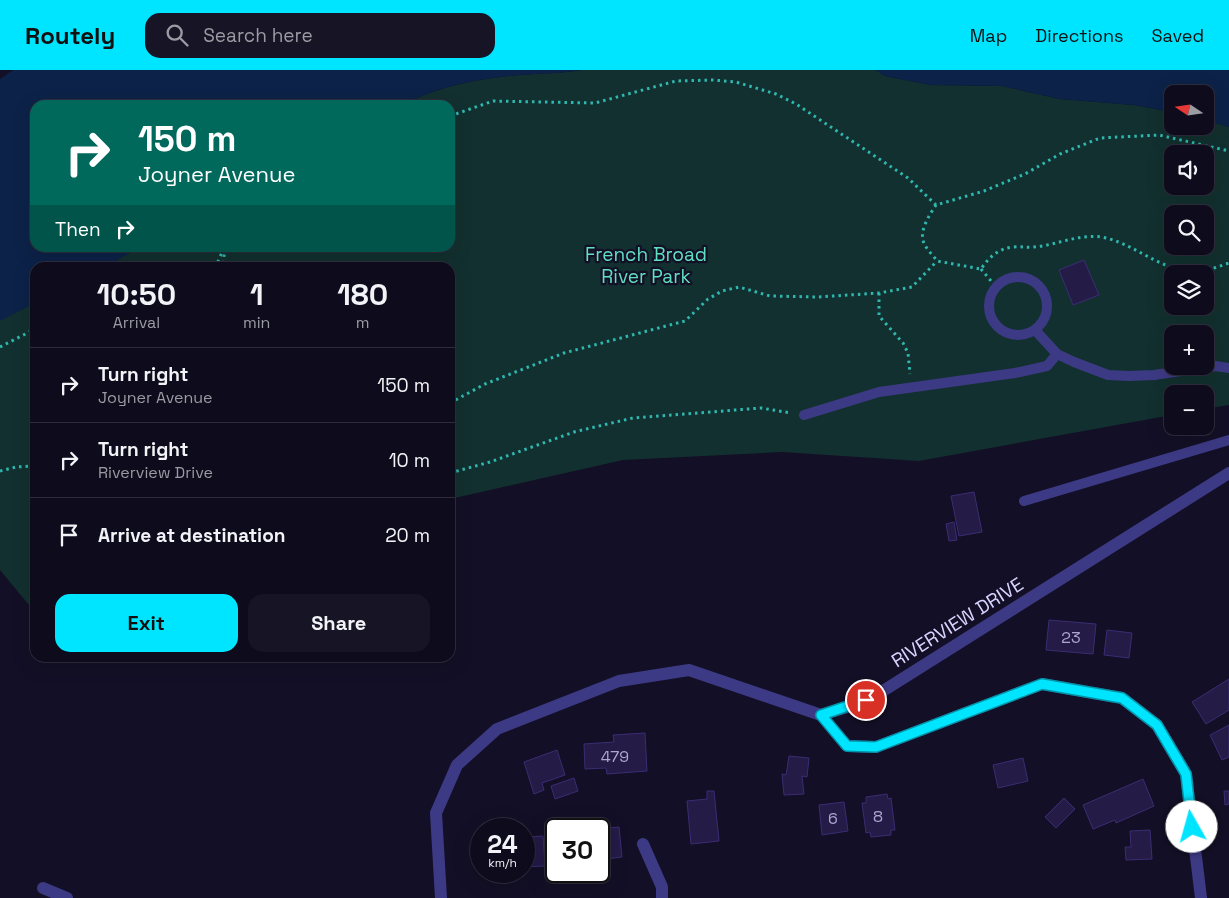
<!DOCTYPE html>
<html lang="en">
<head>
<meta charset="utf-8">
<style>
  body { margin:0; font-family:"Space Grotesk",sans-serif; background:#171425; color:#f1f3f6; height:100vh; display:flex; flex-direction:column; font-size:19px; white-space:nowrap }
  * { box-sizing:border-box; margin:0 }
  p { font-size:16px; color:#9b9ba3 }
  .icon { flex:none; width:28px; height:28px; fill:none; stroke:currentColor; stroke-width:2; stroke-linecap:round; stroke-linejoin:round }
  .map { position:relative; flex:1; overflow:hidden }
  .panel { position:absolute; left:30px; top:192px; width:425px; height:400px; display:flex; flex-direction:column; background:#0e0b1c; border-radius:15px; box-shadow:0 5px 20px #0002,0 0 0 1px #2e2b3b }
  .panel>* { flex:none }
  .guide { position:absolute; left:30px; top:30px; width:425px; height:152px; border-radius:15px; box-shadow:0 5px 20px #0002,0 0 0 1px #2e2b3b; background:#00695c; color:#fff; overflow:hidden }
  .needle { width:32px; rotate:283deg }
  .controls { position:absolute; left:1164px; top:15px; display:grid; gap:10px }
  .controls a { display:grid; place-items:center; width:50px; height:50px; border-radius:10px; background:#0e0b1c; box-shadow:0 5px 20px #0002,0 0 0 1px #2e2b3b; font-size:25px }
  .speed { position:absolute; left:470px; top:748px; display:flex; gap:10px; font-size:25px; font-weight:700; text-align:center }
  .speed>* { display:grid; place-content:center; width:65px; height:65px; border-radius:50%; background:#0e0b1c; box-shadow:0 5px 20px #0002,0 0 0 1px #2e2b3b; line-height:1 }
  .speed small { font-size:12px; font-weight:400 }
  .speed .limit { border:2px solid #111; border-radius:8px; background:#fff; color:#111 }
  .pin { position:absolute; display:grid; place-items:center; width:42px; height:42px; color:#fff; margin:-21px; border:2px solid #fff; border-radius:50%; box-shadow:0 1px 5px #0007 }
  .me { position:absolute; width:55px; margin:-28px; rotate:353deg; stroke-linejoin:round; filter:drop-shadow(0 0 4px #0008) }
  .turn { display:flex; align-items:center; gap:18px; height:105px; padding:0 25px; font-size:22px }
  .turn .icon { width:65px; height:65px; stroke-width:2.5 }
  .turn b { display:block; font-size:35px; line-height:42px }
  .then { display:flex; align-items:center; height:48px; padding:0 25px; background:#0003; gap:10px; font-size:19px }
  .eta { display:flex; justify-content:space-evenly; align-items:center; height:85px; text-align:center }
  .eta b { font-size:30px; font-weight:800; line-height:35px }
  .button { display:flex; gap:10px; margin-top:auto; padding:10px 25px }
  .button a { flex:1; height:58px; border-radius:15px; background:#00e5ff; color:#111; font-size:20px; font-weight:800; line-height:58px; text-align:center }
  .button a+a { background:#171425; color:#f1f3f6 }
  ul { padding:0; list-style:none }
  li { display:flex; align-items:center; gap:15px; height:75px; padding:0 25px; border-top:1px solid #2e2b3b }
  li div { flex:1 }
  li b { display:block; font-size:19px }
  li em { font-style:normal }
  header { display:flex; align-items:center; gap:30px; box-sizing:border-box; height:70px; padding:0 25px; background:#00e5ff; color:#111 }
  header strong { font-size:24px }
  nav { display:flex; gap:28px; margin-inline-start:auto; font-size:18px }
  .search { width:350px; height:45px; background:#171425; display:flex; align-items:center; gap:12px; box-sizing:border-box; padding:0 18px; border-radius:15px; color:#9b9ba3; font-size:19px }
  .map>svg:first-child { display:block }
</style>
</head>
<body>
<header>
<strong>Routely</strong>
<div class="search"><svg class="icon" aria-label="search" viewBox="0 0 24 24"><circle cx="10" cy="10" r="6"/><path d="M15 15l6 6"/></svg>Search here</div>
<nav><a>Map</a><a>Directions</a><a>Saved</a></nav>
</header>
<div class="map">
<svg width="1229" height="828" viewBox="0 0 1229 828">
  <rect width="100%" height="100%" fill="#130f26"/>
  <g fill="#12302f" fill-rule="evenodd">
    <path d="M582 0H876L885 6 931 15 1002 16 1060 29 1134 35 1172 42V56H1205V50L1229 57V335L1205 339V324H1172V345L919 391 782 382 623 390 450 429V198H95L134 178H450V35H401C430 21 461 12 493 8 522 3 553 5 582 0ZM1172 84H1205V116H1172ZM1172 144H1205V176H1172ZM1172 204H1205V236H1172ZM1172 264H1205V296H1172Z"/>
    <path d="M35 228V533L29 535 0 500V246Z"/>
  </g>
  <g fill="#0c2248">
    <path d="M13 0H582C553 5 522 3 493 8 461 12 430 21 401 35H35V178H139L105 197 35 198V233L0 251V9Z"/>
    <path d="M876 0H1229V57L1205 50V24H1172V42L1134 35 1060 29 1002 16 931 15 885 6Z"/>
  </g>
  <g fill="#241b47" stroke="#3b2d73">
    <path d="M1174 176H1197L1193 180 1184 183Z"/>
    <path d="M1084 190 1099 225 1073 235 1059 200Z"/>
    <path d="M974 422 982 462 959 466 951 426Z"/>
    <path d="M954 452 957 470 949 471 946 454Z"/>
    <path d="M1049 550 1096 554 1093 584 1046 580Z"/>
    <path d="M1107 560 1132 563 1129 588 1104 585Z"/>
    <path d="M1229 609V640L1206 654 1192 632Z"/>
    <path d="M1229 655V687L1222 690 1210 665Z"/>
    <path d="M645 663 647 701 607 704 606 698 585 699 584 674 614 672 613 665Z"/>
    <path d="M557 680 565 705 542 713 544 720 534 724 524 692Z"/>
    <path d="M789 686 809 688 807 707 802 706 804 724 784 725 782 704 786 705Z"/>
    <path d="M1023 688 1028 711 998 718 993 695Z"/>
    <path d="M574 708 578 721 555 729 551 716Z"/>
    <path d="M1143 709 1154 736 1116 753 1115 750 1093 759 1083 735Z"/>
    <path d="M707 721H714L719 771 691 774 687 731 707 729Z"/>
    <path d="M1224 721H1229V734L1225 735Z"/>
    <path d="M887 724 888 729 891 728 895 760H891V765L871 767 870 762 866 763 862 733H866V727Z"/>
    <path d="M1064 728 1075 739 1056 758 1045 747Z"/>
    <path d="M844 732 848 761 822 765 819 735Z"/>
    <path d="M619 757 622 787 599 790V759Z"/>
    <path d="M1150 760 1152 789 1126 790 1125 777H1131L1130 761Z"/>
    <path d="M543 766 545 796 524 797V767Z"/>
  </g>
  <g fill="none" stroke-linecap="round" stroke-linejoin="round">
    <g stroke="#2fb8b0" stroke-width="3" stroke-dasharray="2.5 4" stroke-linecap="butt">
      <path d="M450 46 493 31 595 33 676 11 713 10 736 12 776 24 796 34 908 108 936 135 984 121 1025 104 1060 84 1100 68 1159 65 1229 81"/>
      <path d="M936 135C930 144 920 159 923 170 924 177 933 185 937 191L981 199C989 187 999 178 1014 177 1021 176 1027 178 1034 177 1058 175 1082 162 1106 168 1136 175 1160 200 1192 201 1205 202 1217 197 1229 193"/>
      <path d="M225 178 223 195 225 198"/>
      <path d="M215 198 224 178"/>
      <path d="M981 199 996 217"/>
      <path d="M879 223V246L903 273 908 283 910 304"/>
      <path d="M0 277 35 259"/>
      <path d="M450 333 485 314 564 283 685 251 708 229 722 221 739 217 770 226 818 227 879 223 912 217 937 191"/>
      <path d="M0 401 16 397 35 396"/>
      <path d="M450 403 490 392 574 362 633 348 761 338 791 343"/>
    </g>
    <g stroke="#3d3a85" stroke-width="10">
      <circle cx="1018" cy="236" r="29"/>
      <path d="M1035 260 1057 284 1074 292 1108 305 1129 306 1154 305 1215 296 1229 298"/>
      <path d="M804 345 879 322 1015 303 1047 296 1057 284"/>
      <path d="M1024 431 1229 370"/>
    </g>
    <g stroke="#3d3a85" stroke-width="12">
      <path d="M821 645 847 676 876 677 1042 614 1122 628 1157 655 1186 704 1201 828"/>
      <path d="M643 774 662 817V828"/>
      <path d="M43 818 67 828"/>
    </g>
    <path stroke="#3d3a85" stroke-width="12" d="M441 828 436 743 457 695 497 659 619 611 689 600 821 645 867 631 1229 403"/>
  </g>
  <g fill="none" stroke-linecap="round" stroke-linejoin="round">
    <g stroke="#0095a6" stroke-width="12">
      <path id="route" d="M866 630 821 645 847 676 876 677 1042 614 1122 628 1157 655 1186 704 1192 757"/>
    </g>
    <use href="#route" stroke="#00e5ff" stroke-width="9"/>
  </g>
  <g text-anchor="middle" stroke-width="4.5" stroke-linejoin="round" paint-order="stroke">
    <g font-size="16" fill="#aca6d1">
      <text x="1071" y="573">23</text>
      <text x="615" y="692">479</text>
      <text x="878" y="752">8</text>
      <text x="833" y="754">6</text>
    </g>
    <g font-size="19" fill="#5fe0c0" stroke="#130f26">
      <text x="646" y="191">French Broad<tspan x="646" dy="22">River Park</tspan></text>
    </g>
    <g font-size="19" fill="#d9d4ff" stroke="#130f26">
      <text transform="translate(957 552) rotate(-32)" y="7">RIVERVIEW DRIVE</text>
    </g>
  </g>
</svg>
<div class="controls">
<a><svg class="needle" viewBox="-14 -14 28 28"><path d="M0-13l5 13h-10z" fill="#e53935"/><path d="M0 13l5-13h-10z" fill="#9b9ba3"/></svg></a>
<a><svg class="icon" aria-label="sound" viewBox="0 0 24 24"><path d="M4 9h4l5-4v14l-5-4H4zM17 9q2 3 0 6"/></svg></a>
<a><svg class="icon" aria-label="search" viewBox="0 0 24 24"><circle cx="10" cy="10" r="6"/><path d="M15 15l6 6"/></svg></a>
<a><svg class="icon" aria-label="layers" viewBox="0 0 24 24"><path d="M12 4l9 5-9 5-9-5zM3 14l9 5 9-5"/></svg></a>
<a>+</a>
<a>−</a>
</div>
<div class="speed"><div>24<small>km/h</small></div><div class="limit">30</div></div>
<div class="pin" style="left:866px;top:630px;background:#d93025"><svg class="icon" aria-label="arrive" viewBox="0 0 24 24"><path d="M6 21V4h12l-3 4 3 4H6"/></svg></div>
<svg class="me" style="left:1192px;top:757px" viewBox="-20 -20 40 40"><circle r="19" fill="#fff"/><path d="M0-13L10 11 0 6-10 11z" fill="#00e5ff"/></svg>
<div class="guide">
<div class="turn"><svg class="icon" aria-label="right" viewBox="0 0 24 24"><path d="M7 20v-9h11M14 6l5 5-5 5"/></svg><div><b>150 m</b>Joyner Avenue</div></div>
<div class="then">Then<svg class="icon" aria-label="right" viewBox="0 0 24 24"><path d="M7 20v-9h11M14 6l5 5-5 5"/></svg></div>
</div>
<section class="panel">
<div class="eta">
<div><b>10:50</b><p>Arrival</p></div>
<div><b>1</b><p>min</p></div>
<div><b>180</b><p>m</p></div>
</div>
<ul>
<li><svg class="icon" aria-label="right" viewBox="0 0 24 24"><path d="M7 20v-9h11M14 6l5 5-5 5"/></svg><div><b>Turn right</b><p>Joyner Avenue</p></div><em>150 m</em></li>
<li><svg class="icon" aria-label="right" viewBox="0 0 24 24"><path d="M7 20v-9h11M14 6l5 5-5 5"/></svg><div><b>Turn right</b><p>Riverview Drive</p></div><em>10 m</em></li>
<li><svg class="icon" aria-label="arrive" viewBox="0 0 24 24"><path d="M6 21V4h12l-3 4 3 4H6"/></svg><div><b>Arrive at destination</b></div><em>20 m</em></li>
</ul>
<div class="button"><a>Exit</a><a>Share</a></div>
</section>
</div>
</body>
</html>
